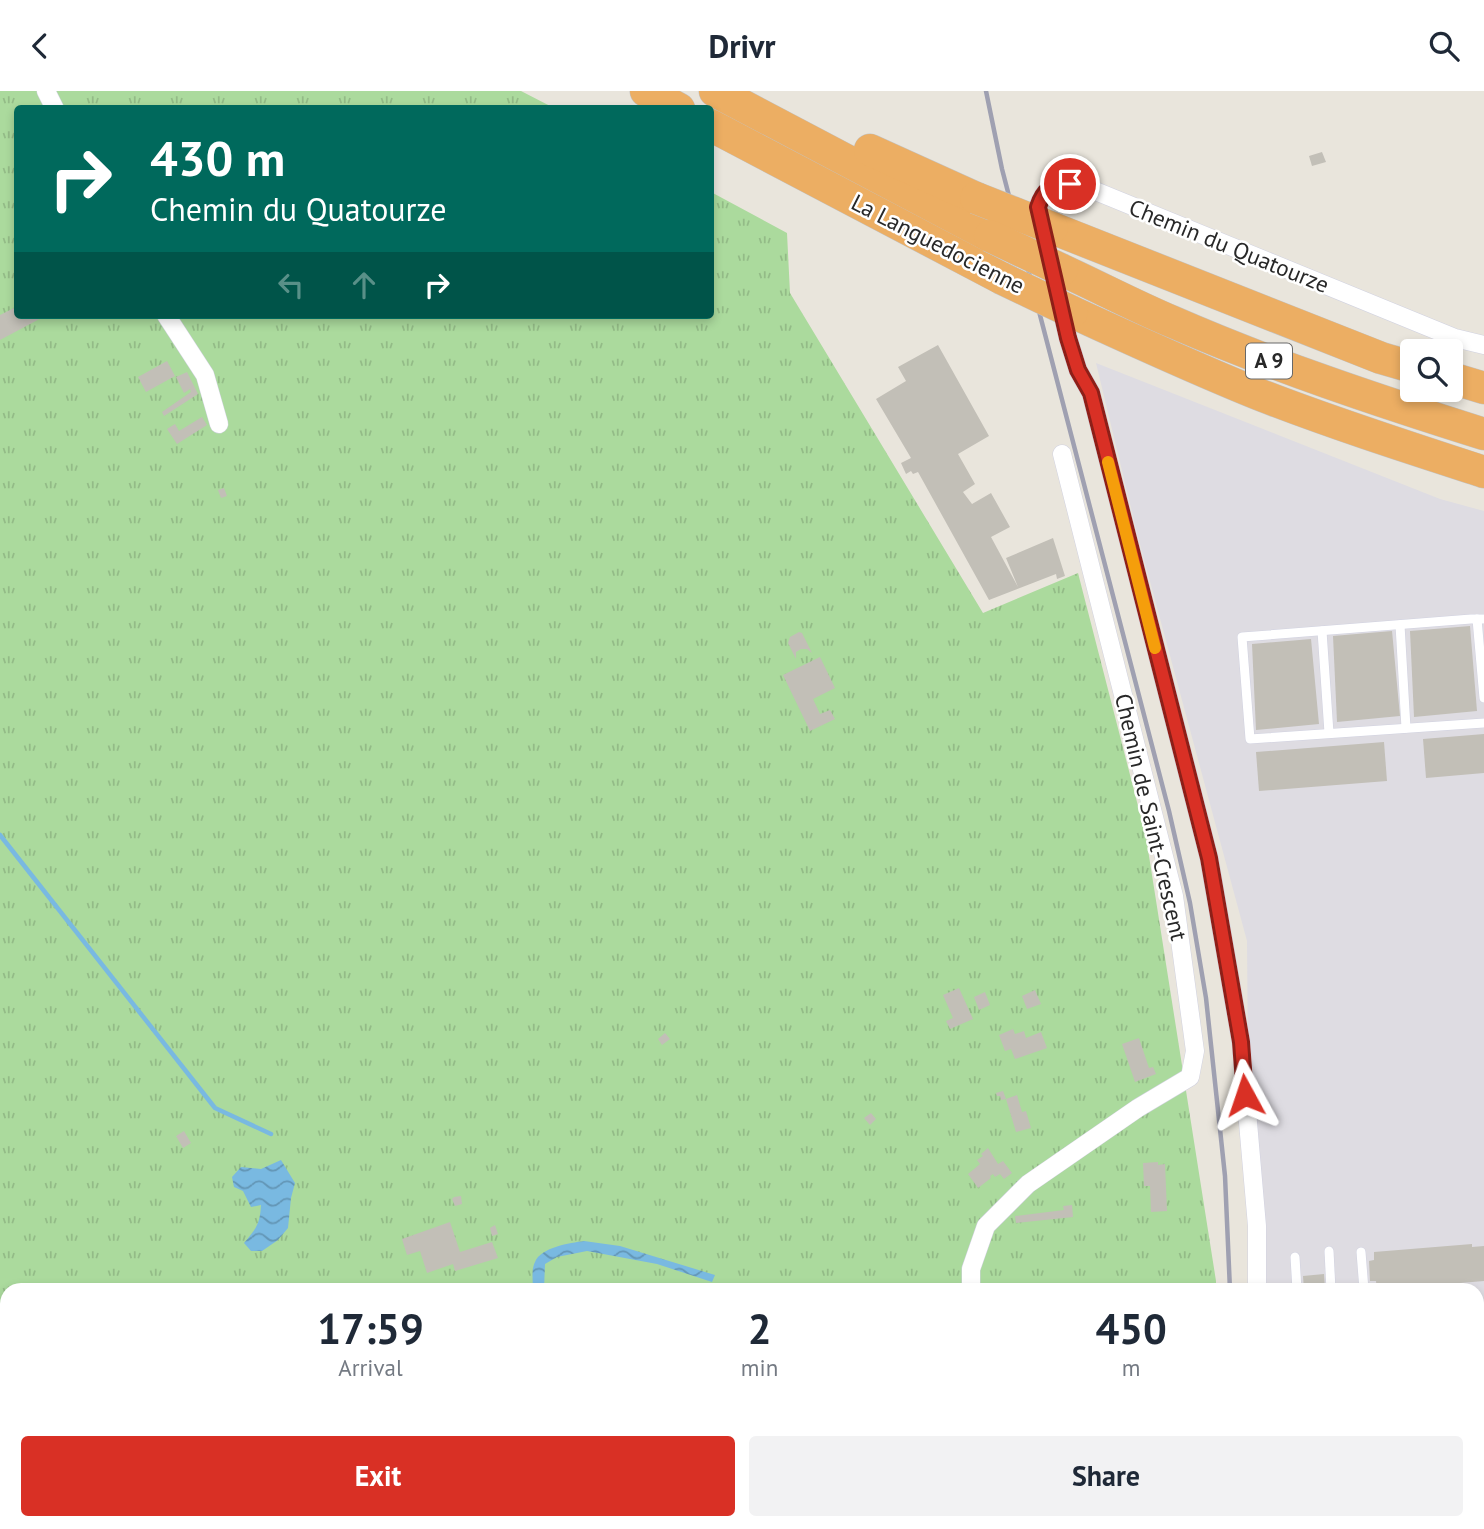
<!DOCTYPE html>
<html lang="en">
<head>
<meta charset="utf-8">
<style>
  body { margin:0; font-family:"PT Sans",sans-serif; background:#f2f2f3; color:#1f2937; height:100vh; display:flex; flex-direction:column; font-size:26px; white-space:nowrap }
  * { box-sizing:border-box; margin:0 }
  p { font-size:23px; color:#747a83 }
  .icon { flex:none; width:38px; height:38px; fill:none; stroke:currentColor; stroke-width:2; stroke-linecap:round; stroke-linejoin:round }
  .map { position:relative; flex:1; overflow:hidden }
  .sheet { position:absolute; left:0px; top:1192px; width:1484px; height:247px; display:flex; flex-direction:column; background:#fff; border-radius:21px 21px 0 0; box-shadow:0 4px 10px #0003 }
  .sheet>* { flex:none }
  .top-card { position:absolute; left:14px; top:14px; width:700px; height:214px; border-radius:7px; box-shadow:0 4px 10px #0003; background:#00695c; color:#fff; overflow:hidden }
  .buttons { position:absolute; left:1400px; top:248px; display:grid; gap:14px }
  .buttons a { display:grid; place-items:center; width:63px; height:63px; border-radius:7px; background:#fff; box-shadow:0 4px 10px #0003; font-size:35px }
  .pin { position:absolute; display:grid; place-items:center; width:60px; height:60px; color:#fff; margin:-30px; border:4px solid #fff; border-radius:50%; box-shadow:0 2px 7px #0007 }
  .me { position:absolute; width:77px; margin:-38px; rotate:355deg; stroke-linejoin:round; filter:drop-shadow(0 0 5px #0008) }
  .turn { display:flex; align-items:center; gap:24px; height:147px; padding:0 21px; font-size:32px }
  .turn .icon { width:91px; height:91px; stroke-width:2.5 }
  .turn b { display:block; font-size:49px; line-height:60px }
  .lanes { display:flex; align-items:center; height:66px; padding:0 21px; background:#0003; justify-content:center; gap:35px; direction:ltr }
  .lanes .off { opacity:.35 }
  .eta { display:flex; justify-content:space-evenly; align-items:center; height:119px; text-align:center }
  .eta b { font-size:42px; font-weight:600; line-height:49px }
  .button { display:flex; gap:14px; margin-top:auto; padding:14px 21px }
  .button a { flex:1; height:80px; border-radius:7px; background:#d93025; color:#fff; font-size:28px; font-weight:600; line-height:80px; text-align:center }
  .button a+a { background:#f2f2f3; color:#1f2937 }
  header { display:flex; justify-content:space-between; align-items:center; height:91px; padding:0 21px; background:#fff; font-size:32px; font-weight:600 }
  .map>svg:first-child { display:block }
</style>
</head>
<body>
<header><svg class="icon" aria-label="back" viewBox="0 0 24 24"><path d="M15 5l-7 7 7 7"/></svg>Drivr<svg class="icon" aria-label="search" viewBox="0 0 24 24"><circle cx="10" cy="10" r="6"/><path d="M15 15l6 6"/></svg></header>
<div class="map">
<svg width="1484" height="1438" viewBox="0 0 1484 1438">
  <defs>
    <pattern id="grass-tufts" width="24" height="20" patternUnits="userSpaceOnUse" patternTransform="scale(1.75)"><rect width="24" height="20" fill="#abda9d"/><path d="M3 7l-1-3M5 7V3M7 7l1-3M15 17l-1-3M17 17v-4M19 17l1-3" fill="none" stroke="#93bb87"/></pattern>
    <pattern id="water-waves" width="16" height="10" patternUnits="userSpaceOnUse" patternTransform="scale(1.75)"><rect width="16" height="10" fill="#79b9e1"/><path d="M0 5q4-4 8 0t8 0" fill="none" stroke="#6396b6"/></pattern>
  </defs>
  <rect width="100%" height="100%" fill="#e9e5dc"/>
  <path fill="#dedce2" d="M1096 272 1440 408 1484 420V1438H1252V1432H1477V1199H1250L1247 850 1138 446Z"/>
  <path fill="url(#grass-tufts)" d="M0 0H521L554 17 18 18V224H710L711 101 787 142 790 202 983 522 1078 482 1146 746 1216 1190V1199H7V1432H1201L1200 1438H0Z"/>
  <g fill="url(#water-waves)">
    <path d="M281 1069 295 1092 291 1107 288 1137 278 1149 262 1160H251L244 1152C256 1138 260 1133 261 1114L251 1116 243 1100 234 1096 232 1086 241 1076 261 1078Z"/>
    <path d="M584 1150 620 1155 715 1184 712 1191 657 1173 587 1160 557 1166 545 1173 544 1199H533C533 1190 531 1179 535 1171 541 1156 570 1152 584 1150Z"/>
    <path d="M483 1432H528L529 1438H486Z"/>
  </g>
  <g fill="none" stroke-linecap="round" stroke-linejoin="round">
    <path stroke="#79b9e1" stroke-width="4.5" d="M0 744 215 1017 271 1043"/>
  </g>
  <g fill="#c2bfb7">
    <path d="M1322 61 1326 71 1312 75 1309 65Z"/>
    <path d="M18 215V224H47L0 249V224Z"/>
    <path d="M938 254 989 345 958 363 975 393 963 401 972 413 991 402 1010 436 991 446 1018 496 1006 467 1053 447 1065 485 1057 488 1056 483 989 509 918 381 913 383 911 380 906 383 901 372 911 367 876 308 906 290 898 276Z"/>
    <path d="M167 270 175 285 146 301 138 286Z"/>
    <path d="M187 281 198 303 164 325 162 321 191 301 190 298 184 302 176 286Z"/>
    <path d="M202 326 207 334 177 353 167 338 175 333 179 340Z"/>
    <path d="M224 397 227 405 221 407 218 399Z"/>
    <path d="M1470 535 1477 620 1414 626 1410 540Z"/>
    <path d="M1392 540 1400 625 1337 631 1333 545Z"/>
    <path d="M799 541 802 542 812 562 807 558H801L796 561V568L788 552 790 546Z"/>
    <path d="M1311 548 1319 633 1256 639 1252 553Z"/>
    <path d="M820 566 835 597 813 608 820 623 830 619 835 628 810 640 783 584Z"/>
    <path d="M1484 643V682L1426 687 1423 648Z"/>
    <path d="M1384 651 1387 690 1259 700 1256 661Z"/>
    <path d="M959 897 973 928 950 938 946 930 953 927 943 904Z"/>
    <path d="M1035 899 1041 913 1027 918 1022 905Z"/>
    <path d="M985 901 990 914 979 919 974 906Z"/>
    <path d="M1013 938 1015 943 1024 940 1026 947 1041 941 1047 957 1015 968 1011 958 1005 960 999 944Z"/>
    <path d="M665 942 670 948 662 954 658 948Z"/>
    <path d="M1139 947 1149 977 1153 976 1156 983 1135 991 1122 953Z"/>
    <path d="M1003 1000 1006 1008 1001 1009 1000 1005H997L996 1002Z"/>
    <path d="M1017 1004 1022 1021 1026 1020 1031 1037 1016 1041 1006 1008Z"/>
    <path d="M871 1022 876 1028 870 1034 864 1027Z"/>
    <path d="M184 1040 191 1052 183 1057 176 1045Z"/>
    <path d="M988 1057 998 1073 1003 1070 1012 1082 1004 1088 1000 1083 995 1086 993 1083 990 1085 991 1087 978 1097 968 1083 980 1073 977 1069 983 1065 981 1063Z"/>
    <path d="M1158 1071V1074L1165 1073 1167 1120 1151 1121 1150 1095H1144L1143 1072Z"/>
    <path d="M461 1105 462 1113 455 1115 452 1108 454 1106Z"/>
    <path d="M1072 1114 1073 1126 1016 1132 1015 1125 1064 1119 1063 1115Z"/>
    <path d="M450 1131 460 1161 492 1151 498 1167 455 1180 453 1173 427 1182 420 1160 407 1164 402 1148Z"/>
    <path d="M495 1134 498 1143 492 1145 490 1137Z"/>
    <path d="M1472 1153V1156L1484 1155V1190L1377 1199 1376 1190H1370L1369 1170 1374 1169V1161Z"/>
    <path d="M1324 1183 1325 1199H1304L1303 1185Z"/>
    <path d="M948 1192 959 1193V1199H946Z"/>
    <path d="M950 1432H970L969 1438H945L946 1434 949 1435Z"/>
  </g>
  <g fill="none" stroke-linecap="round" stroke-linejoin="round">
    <g stroke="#d1d2e0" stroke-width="10">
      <g id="service">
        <path d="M1477 528 1484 607"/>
        <path d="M1484 528H1471L1242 546 1250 648 1484 632"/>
        <path d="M1400 534 1406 637"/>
        <path d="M1322 540 1329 642"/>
        <path d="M1329 1160 1331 1199"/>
        <path d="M1361 1161 1364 1199"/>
        <path d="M1295 1166 1297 1199"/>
        <path d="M1477 1216 1484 1215"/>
        <path d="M1325 1432 1355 1438"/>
        <path d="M1440 1435 1484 1431"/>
      </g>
    </g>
    <g stroke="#d1d2e0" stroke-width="19">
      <g id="minor">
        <path d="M46 0 55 18"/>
        <path d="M166 224 205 284 219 333"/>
        <path d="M971 1199V1178L986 1135 1028 1093 1138 1017 1190 986 1195 960 1174 805 1062 363"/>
        <path d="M1257 1199V1135L1241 951 1209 767 1091 302 1078 279 1068 247 1038 116C1049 85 1066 92 1093 99L1455 247 1484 254"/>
        <path d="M1044 1432 1048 1438"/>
        <path d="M1248 1438 1249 1432"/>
      </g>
    </g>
    <g stroke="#c3c3c3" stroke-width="33">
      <g id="motorway">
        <path d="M646 0 679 18"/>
        <path d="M715 0 990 145"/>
        <path d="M710 34 1001 187"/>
        <path d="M870 59 976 107"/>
        <path d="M1052 137 1381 267 1412 276"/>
        <path d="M1062 179C1099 196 1135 215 1173 231 1274 275 1379 310 1484 343"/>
        <path d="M1072 221C1135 250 1198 279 1263 305 1335 333 1410 357 1484 381"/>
        <path d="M1451 287 1484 297"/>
      </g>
    </g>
    <use href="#service" stroke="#fff" stroke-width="9"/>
    <use href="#minor" stroke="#fff" stroke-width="18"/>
    <use href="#motorway" stroke="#ecae63" stroke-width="32"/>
    <g stroke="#9fa0b1" stroke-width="4.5">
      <path d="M986 0 1002 78 1169 720 1190 812 1206 907 1225 1085 1230 1199"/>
      <path d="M1216 1438 1217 1432"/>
    </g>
    <g stroke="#c3c3c3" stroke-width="33" stroke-linecap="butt">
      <g id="motorway-bridge">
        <path d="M976 107 1052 137"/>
        <path d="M990 145 1062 179"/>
        <path d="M1001 187 1072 221"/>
      </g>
    </g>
    <use href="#motorway-bridge" stroke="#ecae63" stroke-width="32"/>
  </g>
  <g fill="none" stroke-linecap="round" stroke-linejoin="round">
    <g stroke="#8d1f18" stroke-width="18">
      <path id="route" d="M1070 93C1051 94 1044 98 1038 116L1068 247 1078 279 1091 302 1209 767 1241 951 1245 1004"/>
    </g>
    <use href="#route" stroke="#d93025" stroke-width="12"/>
    <path stroke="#f59e0b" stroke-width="12" d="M1108 371 1155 557"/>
  </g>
  <g text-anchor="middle" stroke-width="5" stroke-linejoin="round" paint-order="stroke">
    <rect fill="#fff" stroke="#686868" stroke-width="2" x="1246" y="252.5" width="46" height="35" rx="5"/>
    <g font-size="21" font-weight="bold" fill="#282828">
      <text x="1269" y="277">A 9</text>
    </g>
    <g font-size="23" fill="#282828" stroke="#fff">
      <text transform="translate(938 153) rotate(27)" y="8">La Languedocienne</text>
      <text transform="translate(1229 155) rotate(22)" y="8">Chemin du Quatourze</text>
      <text transform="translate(1151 726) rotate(77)" y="8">Chemin de Saint-Crescent</text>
    </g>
  </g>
</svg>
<div class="buttons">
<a><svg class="icon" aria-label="search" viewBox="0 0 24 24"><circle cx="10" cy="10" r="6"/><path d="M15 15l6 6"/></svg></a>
</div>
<div class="pin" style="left:1070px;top:93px;background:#d93025"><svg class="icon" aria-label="arrive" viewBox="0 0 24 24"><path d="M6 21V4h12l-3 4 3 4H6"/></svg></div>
<svg class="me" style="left:1245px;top:1004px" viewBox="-20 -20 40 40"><path d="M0-17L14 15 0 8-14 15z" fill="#d93025" stroke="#fff" stroke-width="4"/></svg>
<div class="top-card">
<div class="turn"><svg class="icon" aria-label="right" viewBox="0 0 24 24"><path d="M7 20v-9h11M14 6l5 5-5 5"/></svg><div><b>430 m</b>Chemin du Quatourze</div></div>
<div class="lanes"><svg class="icon off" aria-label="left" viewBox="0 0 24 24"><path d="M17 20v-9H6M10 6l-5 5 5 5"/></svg><svg class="icon off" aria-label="ahead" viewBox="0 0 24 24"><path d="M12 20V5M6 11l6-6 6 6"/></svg><svg class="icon" aria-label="right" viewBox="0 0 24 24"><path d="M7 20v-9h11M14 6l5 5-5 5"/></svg></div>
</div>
<section class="sheet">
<div class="eta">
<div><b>17:59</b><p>Arrival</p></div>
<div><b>2</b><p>min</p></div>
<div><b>450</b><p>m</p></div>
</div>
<div class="button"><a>Exit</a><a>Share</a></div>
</section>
</div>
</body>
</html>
